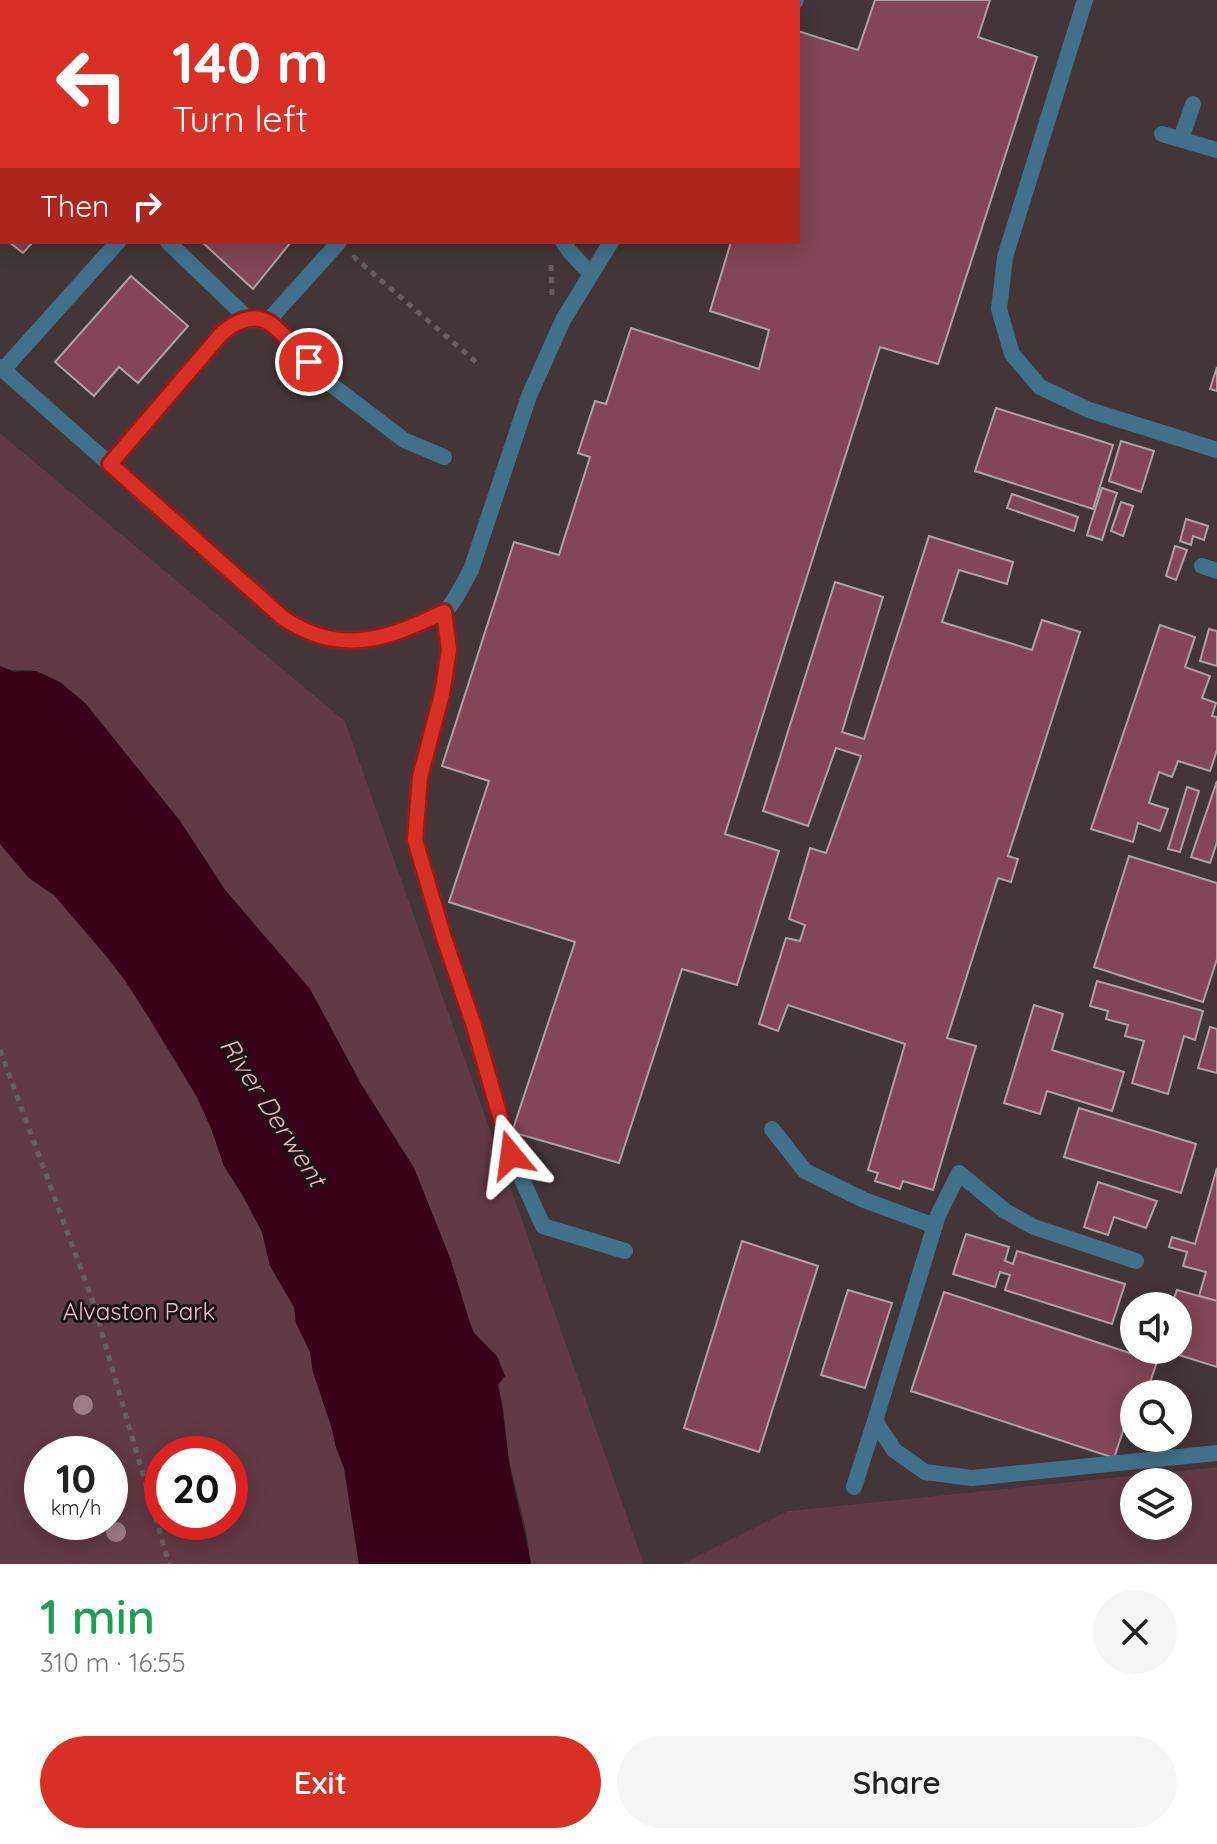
<!DOCTYPE html>
<html lang="en">
<head>
<meta charset="utf-8">
<style>
  body { margin:0; font-family:Quicksand,sans-serif; background:#f6f6f6; color:#222; height:100vh; display:flex; flex-direction:column; font-size:30px; white-space:nowrap }
  * { box-sizing:border-box; margin:0 }
  p { font-size:26px; color:#767676 }
  .icon { flex:none; width:44px; height:44px; fill:none; stroke:currentColor; stroke-width:2; stroke-linecap:round; stroke-linejoin:round }
  .map { position:relative; height:1564px; overflow:hidden }
  .sheet { display:flex; flex-direction:column; background:#fff; flex:1 }
  .sheet>* { flex:none }
  .top-card { position:absolute; left:0px; top:0px; width:800px; height:244px; box-shadow:0 4px 20px #0003; background:#d93025; color:#fff; overflow:hidden }
  .fabs { position:absolute; left:1120px; top:1292px; display:grid; gap:16px }
  .fabs a { display:grid; place-items:center; width:72px; height:72px; border-radius:50%; background:#fff; box-shadow:0 4px 20px #0003; font-size:40px }
  .speed { position:absolute; left:24px; top:1436px; display:flex; gap:16px; font-size:40px; font-weight:700; text-align:center }
  .speed>* { display:grid; place-content:center; width:104px; height:104px; border-radius:50%; background:#fff; box-shadow:0 4px 20px #0003; line-height:1 }
  .speed small { font-size:20px; font-weight:400 }
  .speed .limit { border:12px solid #d22; background:#fff; color:#111 }
  .pin { position:absolute; display:grid; place-items:center; width:68px; height:68px; color:#fff; margin:-34px; border:4px solid #fff; border-radius:50%; box-shadow:0 2px 8px #0007 }
  .me { position:absolute; width:88px; margin:-44px; rotate:344deg; stroke-linejoin:round; filter:drop-shadow(0 0 6px #0008) }
  .turn { display:flex; align-items:center; gap:28px; height:168px; padding:0 40px; font-size:36px }
  .turn .icon { width:104px; height:104px; stroke-width:2.5 }
  .turn b { display:block; font-size:56px; line-height:68px }
  .then { display:flex; align-items:center; height:76px; padding:0 40px; background:#0003; gap:16px; font-size:30px }
  .round { display:grid; place-items:center; flex:none; width:84px; height:84px; border-radius:42px; background:#f6f6f6 }
  .overview { display:flex; align-items:center; justify-content:space-between; height:136px; padding:0 40px }
  h1 { font-size:48px; font-weight:600; line-height:60px; color:#1e9e55 }
  .cta { display:flex; gap:16px; margin-top:auto; padding:16px 40px }
  .cta a { flex:1; height:92px; border-radius:48px; background:#d93025; color:#fff; font-size:32px; font-weight:600; line-height:92px; text-align:center }
  .cta a+a { background:#f6f6f6; color:#222 }
  .map>svg:first-child { display:block }
</style>
</head>
<body>
<div class="map">
<svg width="1217" height="1564" viewBox="0 0 1217 1564">
  <rect width="100%" height="100%" fill="#352c2e"/>
  <path fill="#443538" fill-rule="evenodd" d="M0 0H1217V1467L788 1511 682 1564H644L345 721 0 433ZM2 2H798V242H2ZM1134 1306H1178V1350H1134ZM1134 1394H1178V1438H1134Z"/>
  <g fill="#623a45" fill-rule="evenodd">
    <path d="M0 433 345 721 644 1564H531L526 1530 509 1461 503 1408 498 1385 497 1357 474 1333 470 1323 450 1258 414 1168 361 1084 310 989 225 890 180 821 86 704C72 691 56 678 37 672 25 667 15 674 0 666Z"/>
    <path d="M0 844 29 878 54 895 107 957 126 982 151 1021 197 1097 211 1128 224 1166 243 1196 262 1232 270 1266 294 1307 296 1323 310 1352 313 1372 331 1426 336 1447 344 1468 359 1564H0ZM42 1454H110V1522H42ZM162 1454H230V1522H162Z"/>
    <path d="M1217 1467V1564H682L788 1511ZM1134 1482H1178V1526H1134Z"/>
  </g>
  <path fill="#380218" d="M0 666 14 672 36 671 60 682 86 704 180 821 225 890 310 989 361 1084 414 1168 450 1258 470 1323 474 1333 497 1356 505 1376 498 1385C504 1410 505 1435 509 1460 514 1495 525 1529 531 1564H359L344 1468 336 1447 331 1426 313 1372 310 1352 296 1323 294 1307 270 1266 262 1232 243 1196 224 1166 211 1128 197 1097 151 1021 126 982 107 957 54 895 29 878 0 844Z"/>
  <g fill="#824657" stroke="#aca2a4" stroke-width="2">
    <path d="M0 0H56L54 2H2V62L0 64Z"/>
    <path d="M101 0H216L214 2H100Z"/>
    <path d="M875 0H990L978 37 1037 57 938 364 880 347 725 834 779 851 737 985 682 969 619 1163 512 1132 575 942 449 902 489 781 442 766 514 542 559 555 590 457 578 453 595 401 606 404 631 328 759 369 769 330 710 311 731 242H798V31L858 50Z"/>
    <path d="M0 171 2 173 1 207 0 206Z"/>
    <path d="M9 242H33L23 253Z"/>
    <path d="M202 242H291L253 289Z"/>
    <path d="M131 276 188 326 138 383 119 367 94 396 55 362Z"/>
    <path d="M1217 367V391L1210 389Z"/>
    <path d="M996 408 1113 445 1093 509 975 471Z"/>
    <path d="M1121 441 1154 451 1141 492 1109 481Z"/>
    <path d="M1102 488 1117 493 1102 540 1087 535Z"/>
    <path d="M1012 494 1078 517 1074 531 1007 508Z"/>
    <path d="M1121 502 1133 506 1123 536 1111 531Z"/>
    <path d="M1186 519 1208 526 1204 540 1193 536 1191 545 1180 541Z"/>
    <path d="M929 536 1013 562 1007 584 959 570 942 622 1032 650 1042 620 1080 632 1008 856 1018 859 1011 882 998 878 947 1038 976 1046 933 1190 903 1181 900 1189 875 1181 878 1173 868 1170 905 1044 788 1005 778 1031 759 1024 786 938 800 941 805 925 789 919 810 848 826 853 861 756 836 748 808 826 763 811 835 582 883 597 842 732 864 739Z"/>
    <path d="M1175 546 1187 550 1176 580 1166 576Z"/>
    <path d="M1160 625 1195 637 1185 667 1210 676 1202 698 1216 703 1212 716 1217 717V750L1210 771 1178 761 1172 777 1159 772 1149 803 1168 809 1160 831 1138 823 1133 842 1091 829Z"/>
    <path d="M1209 629 1217 631V666L1200 661Z"/>
    <path d="M1217 781V842L1210 863 1191 857Z"/>
    <path d="M1187 787 1199 791 1180 852 1168 849Z"/>
    <path d="M1129 856 1217 883V959L1203 1002 1094 967Z"/>
    <path d="M1097 981 1203 1011 1195 1040 1184 1036 1168 1094 1132 1083 1144 1041 1125 1036 1128 1025 1106 1019 1108 1011 1090 1006Z"/>
    <path d="M1034 1005 1063 1014 1052 1050 1124 1072 1112 1111 1047 1091 1040 1114 1004 1103Z"/>
    <path d="M1210 1027 1217 1029V1073L1198 1068Z"/>
    <path d="M1079 1108 1196 1144 1181 1193 1064 1157Z"/>
    <path d="M1217 1168V1301L1199 1296 1206 1272 1183 1266 1187 1252 1169 1247 1172 1237 1195 1244Z"/>
    <path d="M1098 1182 1157 1201 1146 1228 1114 1217 1108 1235 1084 1227Z"/>
    <path d="M966 1234 1009 1247 1005 1261 1013 1264 1017 1251 1125 1284 1112 1324 1005 1290 1010 1275 1000 1272 995 1287 953 1274Z"/>
    <path d="M742 1241 818 1266 759 1452 684 1428Z"/>
    <path d="M848 1290 892 1303 865 1388 821 1375Z"/>
    <path d="M1177 1290 1217 1301V1367L1163 1350H1178V1306H1171Z"/>
    <path d="M944 1292 1157 1362 1146 1394H1134V1418L1128 1416 1114 1458 911 1391Z"/>
  </g>
  <g fill="none" stroke-linecap="round" stroke-linejoin="round">
    <g stroke="#655e5f" stroke-width="5" stroke-dasharray="6 6" stroke-linecap="butt">
      <path d="M353 258 354 257 476 362"/>
      <path d="M551 265 552 295"/>
      <path d="M0 1050 92 1299 169 1564"/>
    </g>
    <g stroke="#41718a" stroke-width="16">
      <path d="M320 0 322 2"/>
      <path d="M466 0 468 2"/>
      <path d="M1085 0 1005 257 999 309 1012 354 1040 387 1089 410 1217 450"/>
      <path d="M695 2 697 0"/>
      <path d="M795 2 796 0"/>
      <path d="M1162 134 1217 150"/>
      <path d="M1181 139 1193 104"/>
      <path d="M168 242 248 319"/>
      <path d="M339 242 268 321 329 383 404 440 444 457"/>
      <path d="M563 242 570 252 591 274"/>
      <path d="M0 367 283 618C296 627 308 635 323 638 355 646 391 637 421 623 428 620 438 617 444 612 454 604 464 582 471 570L529 396 563 320 611 242"/>
      <path d="M3 370 118 242"/>
      <path d="M110 464 222 333C239 319 247 318 268 321"/>
      <path d="M1202 566 1217 571"/>
      <path d="M444 612 449 650 442 694 420 777 415 840 444 938 474 1026 511 1155 543 1226 625 1251"/>
      <path d="M772 1129 805 1171 864 1200 935 1226"/>
      <path d="M1136 1261 1034 1227 1005 1211 959 1173 938 1215 875 1421 894 1450 925 1472 972 1478 1217 1453"/>
      <path d="M854 1487 875 1421"/>
    </g>
  </g>
  <g fill="#9f7b84">
    <circle cx="83" cy="1405" r="10"/>
    <circle cx="116" cy="1532" r="10"/>
  </g>
  <g fill="none" stroke-linecap="round" stroke-linejoin="round">
    <g stroke="#8d1f18" stroke-width="20">
      <path id="route" d="M309 362C301 354 277 326 268 322 252 313 234 323 222 333L110 464 283 618C341 657 387 639 444 612L449 650 442 694 420 777 415 840 444 938 474 1026 511 1155"/>
    </g>
    <use href="#route" stroke="#d93025" stroke-width="14"/>
  </g>
  <g text-anchor="middle" stroke-width="6" stroke-linejoin="round" paint-order="stroke">
    <g font-size="24" fill="#f6bcca" stroke="#191616">
      <text x="139" y="1320">Alvaston Park</text>
    </g>
    <g font-size="26" font-style="italic" fill="#faaec2" stroke="#191616">
      <text transform="translate(273 1112) rotate(57)" y="9">River Derwent</text>
    </g>
  </g>
</svg>
<div class="fabs">
<a><svg class="icon" aria-label="sound" viewBox="0 0 24 24"><path d="M4 9h4l5-4v14l-5-4H4zM17 9q2 3 0 6"/></svg></a>
<a><svg class="icon" aria-label="search" viewBox="0 0 24 24"><circle cx="10" cy="10" r="6"/><path d="M15 15l6 6"/></svg></a>
<a><svg class="icon" aria-label="layers" viewBox="0 0 24 24"><path d="M12 4l9 5-9 5-9-5zM3 14l9 5 9-5"/></svg></a>
</div>
<div class="speed"><div>10<small>km/h</small></div><div class="limit">20</div></div>
<div class="pin" style="left:309px;top:362px;background:#d93025"><svg class="icon" aria-label="arrive" viewBox="0 0 24 24"><path d="M6 21V4h12l-3 4 3 4H6"/></svg></div>
<svg class="me" style="left:511px;top:1155px" viewBox="-20 -20 40 40"><path d="M0-17L14 15 0 8-14 15z" fill="#d93025" stroke="#fff" stroke-width="4"/></svg>
<div class="top-card">
<div class="turn"><svg class="icon" aria-label="left" viewBox="0 0 24 24"><path d="M17 20v-9H6M10 6l-5 5 5 5"/></svg><div><b>140 m</b>Turn left</div></div>
<div class="then">Then<svg class="icon" aria-label="right" viewBox="0 0 24 24"><path d="M7 20v-9h11M14 6l5 5-5 5"/></svg></div>
</div>
</div>
<section class="sheet">
<div class="overview"><div><h1>1 min</h1><p>310 m · 16:55</p></div><a class="round"><svg class="icon" aria-label="close" viewBox="0 0 24 24"><path d="M6 6l12 12M18 6L6 18"/></svg></a></div>
<div class="cta"><a>Exit</a><a>Share</a></div>
</section>
</body>
</html>
